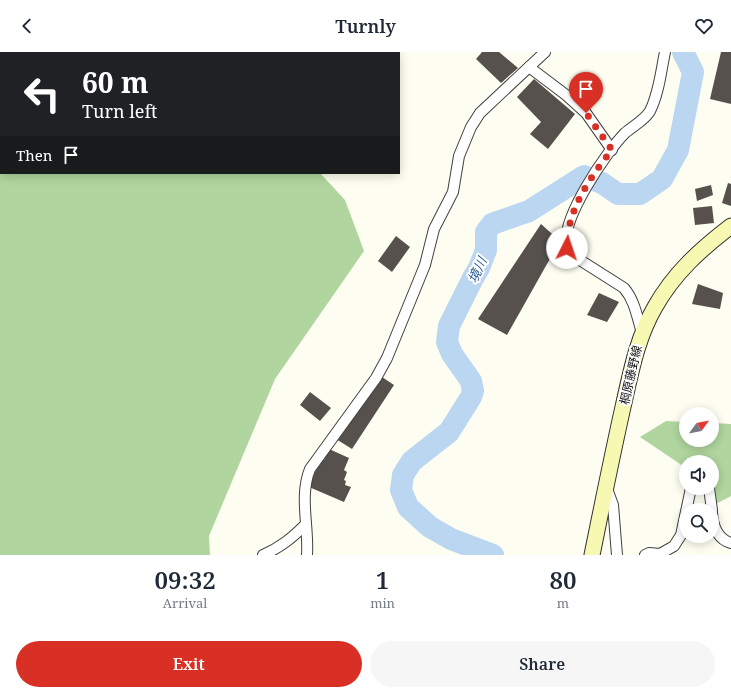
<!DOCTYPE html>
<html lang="en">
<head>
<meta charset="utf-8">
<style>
  body { margin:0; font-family:"Noto Serif","Noto Sans JP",serif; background:#f6f6f7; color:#1f2937; height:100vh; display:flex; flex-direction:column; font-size:15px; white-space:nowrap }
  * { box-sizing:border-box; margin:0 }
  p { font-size:13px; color:#747a83 }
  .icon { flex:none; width:22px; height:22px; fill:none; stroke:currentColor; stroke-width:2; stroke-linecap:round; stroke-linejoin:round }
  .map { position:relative; height:503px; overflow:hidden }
  .sheet { display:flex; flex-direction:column; background:#fff; flex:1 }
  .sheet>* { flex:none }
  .top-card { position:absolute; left:0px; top:0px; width:400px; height:122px; box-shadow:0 2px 10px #0003; background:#202124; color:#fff; overflow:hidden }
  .needle { width:26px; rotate:57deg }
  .buttons { position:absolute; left:679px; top:355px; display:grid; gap:8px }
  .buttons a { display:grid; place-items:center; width:40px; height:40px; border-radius:50%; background:#fff; box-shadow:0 2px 10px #0003; font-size:20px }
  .pin { position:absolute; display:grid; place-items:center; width:34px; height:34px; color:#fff; margin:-41px -17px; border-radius:50% 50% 50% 0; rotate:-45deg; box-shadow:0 0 4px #0007 }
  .pin .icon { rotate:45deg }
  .me { position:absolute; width:44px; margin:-22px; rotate:4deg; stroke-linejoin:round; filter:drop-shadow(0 0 3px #0008) }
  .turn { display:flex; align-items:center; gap:14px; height:84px; padding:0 16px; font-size:18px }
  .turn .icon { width:52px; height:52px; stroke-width:2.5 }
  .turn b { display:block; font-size:28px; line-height:34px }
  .then { display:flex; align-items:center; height:38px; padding:0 16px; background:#0003; gap:8px; font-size:15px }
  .eta { display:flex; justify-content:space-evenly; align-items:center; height:68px; text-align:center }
  .eta b { font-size:24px; font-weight:600; line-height:28px }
  .button { display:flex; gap:8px; margin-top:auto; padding:8px 16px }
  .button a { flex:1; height:46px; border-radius:24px; background:#d93025; color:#fff; font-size:16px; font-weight:600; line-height:46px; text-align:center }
  .button a+a { background:#f6f6f7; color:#1f2937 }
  header { display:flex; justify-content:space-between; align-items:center; height:52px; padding:0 16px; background:#fff; font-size:18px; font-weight:600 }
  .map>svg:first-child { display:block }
</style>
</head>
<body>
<header><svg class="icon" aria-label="back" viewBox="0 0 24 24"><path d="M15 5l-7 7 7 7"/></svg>Turnly<svg class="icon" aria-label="heart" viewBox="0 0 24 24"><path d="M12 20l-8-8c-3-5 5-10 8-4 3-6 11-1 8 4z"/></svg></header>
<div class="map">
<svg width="731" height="503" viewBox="0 0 731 503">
  <rect width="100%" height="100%" fill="#fefdf1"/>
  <g fill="#b0d59e">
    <path d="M0 0 187 1H1V121H320L345 148 364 199 275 327 209 484 210 503H0Z"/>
    <path d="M666 369 686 370V388H712V371L731 372V444L708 456 704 436H712V410H686V416L640 385Z"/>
  </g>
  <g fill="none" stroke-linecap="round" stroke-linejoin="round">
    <path stroke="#bad6f1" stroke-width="22" d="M493 503 451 487 430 475 408 455 401 438 403 423 412 409 449 380 471 345 473 339 471 329 452 302 447 290 449 274 473 226 479 216 486 198V180L492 172 529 159 584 124 602 131 618 142H640L662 127 678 98 693 20 683 0"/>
  </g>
  <g fill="#56514c">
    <path d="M482 0H499L518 16 501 31 476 7Z"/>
    <path d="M721 0H731V52L710 47Z"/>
    <path d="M534 27 575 62 548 97 530 82 541 70 517 45Z"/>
    <path d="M728 131 731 132V154L722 151Z"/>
    <path d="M711 133 713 143 697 149 695 137Z"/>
    <path d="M712 154 714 171 695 173 693 156Z"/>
    <path d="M541 172 560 189 507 283 478 267Z"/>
    <path d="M396 184 410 195 392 220 378 209Z"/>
    <path d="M698 232 723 241 720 257 692 252Z"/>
    <path d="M599 241 619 250 607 270 587 263Z"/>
    <path d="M379 323 394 333 352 397 336 387Z"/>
    <path d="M310 340 331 356 320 369 300 353Z"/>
    <path d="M329 397 349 406 344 418 347 420 344 428 346 429 345 433 351 435 344 450 309 435 320 408H324Z"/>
  </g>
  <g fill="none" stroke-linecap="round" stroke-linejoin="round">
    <g stroke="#414141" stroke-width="12">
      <g id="street">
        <path d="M529 15 566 43 586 61 612 98"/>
        <path d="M642 281C637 265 635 249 624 236L572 203C571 201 568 198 567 195 559 169 607 99 625 81 633 74 645 68 650 59 659 41 661 19 665 0"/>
        <path d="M606 434 613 453 617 503"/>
        <path d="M709 436 712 458"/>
        <path d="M712 461C713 474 717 487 731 491"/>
        <path d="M263 503C281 495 292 486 306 472"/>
        <path d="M307 503C309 475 299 444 310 417L376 326 387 306 425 213 434 177 453 140 459 104 471 75 480 61 545 0"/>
        <path d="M645 503 649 501 660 502 674 494 681 483 691 436"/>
      </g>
    </g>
    <g stroke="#303030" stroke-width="17">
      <path id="secondary" d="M592 503C602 454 612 404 623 355 631 320 637 286 655 255 674 221 701 197 731 174"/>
    </g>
    <use href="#street" stroke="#fff" stroke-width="10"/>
    <use href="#secondary" stroke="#f7f8b2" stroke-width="15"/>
  </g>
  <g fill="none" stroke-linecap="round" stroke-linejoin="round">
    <path stroke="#d93025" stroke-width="7" stroke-dasharray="0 12.6" d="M567 196C566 160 590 125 612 98L586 61"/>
  </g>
  <g text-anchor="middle" stroke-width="4" stroke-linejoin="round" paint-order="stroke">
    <g font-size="12" fill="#0e0e0e" stroke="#fff">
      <text transform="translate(631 323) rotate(-77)" y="4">棡原藤野線</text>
    </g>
    <g font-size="13" font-style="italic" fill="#225595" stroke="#fff">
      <text transform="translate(477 218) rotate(-65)" y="5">境川</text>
    </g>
  </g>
</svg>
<div class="buttons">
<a><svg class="needle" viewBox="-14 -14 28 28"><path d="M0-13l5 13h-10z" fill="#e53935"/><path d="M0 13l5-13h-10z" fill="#747a83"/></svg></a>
<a><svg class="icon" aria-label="sound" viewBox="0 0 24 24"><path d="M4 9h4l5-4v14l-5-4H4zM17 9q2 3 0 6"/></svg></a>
<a><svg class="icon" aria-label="search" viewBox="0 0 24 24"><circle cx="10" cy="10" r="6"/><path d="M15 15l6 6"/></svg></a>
</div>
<div class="pin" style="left:586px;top:61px;background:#d93025"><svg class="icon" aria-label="arrive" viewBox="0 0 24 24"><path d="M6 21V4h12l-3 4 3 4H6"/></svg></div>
<svg class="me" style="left:567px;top:196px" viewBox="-20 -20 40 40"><circle r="19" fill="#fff"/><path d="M0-13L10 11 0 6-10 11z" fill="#d93025"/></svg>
<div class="top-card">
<div class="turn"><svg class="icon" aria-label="left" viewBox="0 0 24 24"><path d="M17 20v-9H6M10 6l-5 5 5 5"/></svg><div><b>60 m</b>Turn left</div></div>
<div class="then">Then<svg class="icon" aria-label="arrive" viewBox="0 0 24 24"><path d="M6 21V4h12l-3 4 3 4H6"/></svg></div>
</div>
</div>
<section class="sheet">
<div class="eta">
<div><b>09:32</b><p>Arrival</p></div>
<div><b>1</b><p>min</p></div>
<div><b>80</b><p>m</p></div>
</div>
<div class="button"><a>Exit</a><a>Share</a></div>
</section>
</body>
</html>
